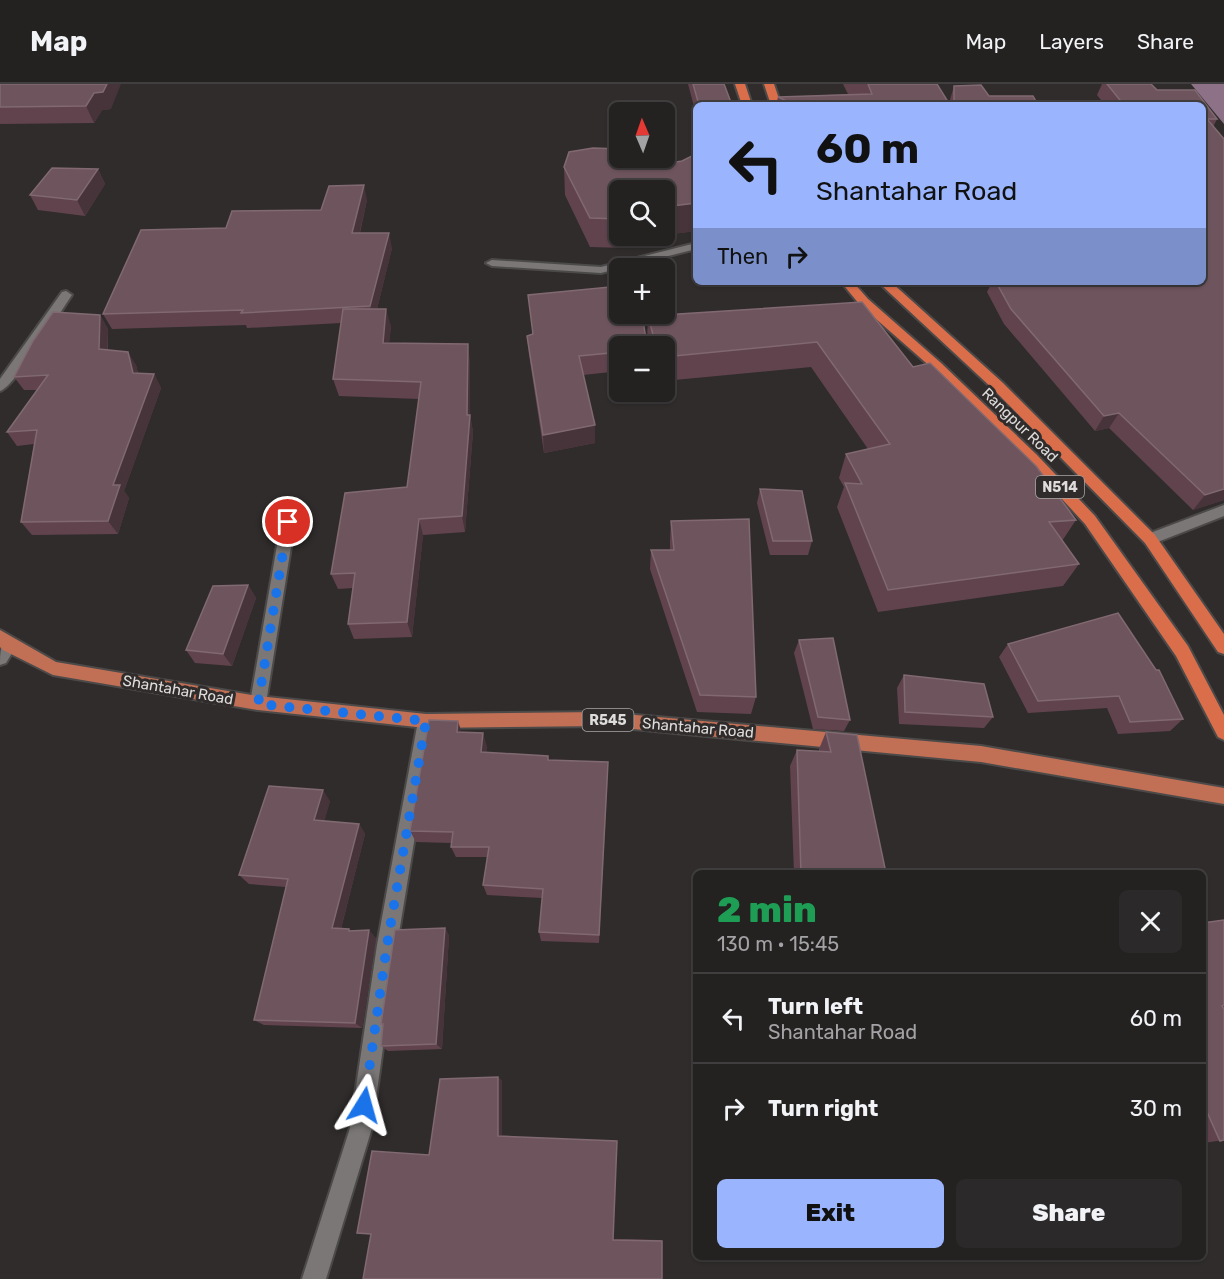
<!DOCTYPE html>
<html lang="en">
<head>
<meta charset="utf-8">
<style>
  body { margin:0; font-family:Rubik,sans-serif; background:#2c292a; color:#f1f3f6; height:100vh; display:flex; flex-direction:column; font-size:22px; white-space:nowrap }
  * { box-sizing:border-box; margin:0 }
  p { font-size:20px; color:#a3a3a5 }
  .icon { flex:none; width:33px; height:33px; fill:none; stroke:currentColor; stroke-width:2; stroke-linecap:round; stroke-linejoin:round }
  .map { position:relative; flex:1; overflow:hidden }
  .drawer { position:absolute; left:693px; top:786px; width:513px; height:390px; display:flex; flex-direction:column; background:#242121; border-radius:9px; box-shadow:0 2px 4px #0004,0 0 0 2px #413e3f }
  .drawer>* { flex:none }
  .banner { position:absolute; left:693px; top:18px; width:513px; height:183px; border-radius:9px; box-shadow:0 2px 4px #0004,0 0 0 2px #413e3f; background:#9ab5fd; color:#111; overflow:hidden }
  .needle { width:39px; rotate:358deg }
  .buttons { position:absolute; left:609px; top:18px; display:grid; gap:12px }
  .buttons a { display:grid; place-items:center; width:66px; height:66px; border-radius:9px; background:#242121; box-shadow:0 2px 4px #0004,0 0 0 2px #413e3f; font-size:30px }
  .pin { position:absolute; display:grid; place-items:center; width:51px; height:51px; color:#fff; margin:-26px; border:3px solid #fff; border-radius:50%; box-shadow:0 2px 6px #0007 }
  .me { position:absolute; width:66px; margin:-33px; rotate:8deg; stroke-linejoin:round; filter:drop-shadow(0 0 4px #0008) }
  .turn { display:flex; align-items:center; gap:21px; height:126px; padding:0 24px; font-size:27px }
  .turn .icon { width:78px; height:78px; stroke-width:2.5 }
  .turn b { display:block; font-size:42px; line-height:51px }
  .then { display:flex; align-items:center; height:57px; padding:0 24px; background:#0003; gap:12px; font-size:22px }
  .round { display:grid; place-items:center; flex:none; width:63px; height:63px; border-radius:9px; background:#2c292a }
  .headline { display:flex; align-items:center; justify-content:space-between; height:102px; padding:0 24px }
  h1 { font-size:36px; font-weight:800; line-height:45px; color:#1e9e55 }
  .primary-button { display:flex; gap:12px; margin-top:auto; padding:12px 24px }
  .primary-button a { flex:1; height:69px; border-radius:9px; background:#9ab5fd; color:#111; font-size:24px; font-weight:800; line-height:69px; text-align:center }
  .primary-button a+a { background:#2c292a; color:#f1f3f6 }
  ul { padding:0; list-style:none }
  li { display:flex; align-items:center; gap:18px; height:90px; padding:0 24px; border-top:2px solid #413e3f }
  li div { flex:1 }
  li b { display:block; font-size:22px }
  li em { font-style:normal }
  header { display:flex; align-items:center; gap:36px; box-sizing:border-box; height:84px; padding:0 30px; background:#242121; border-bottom:2px solid #413e3f }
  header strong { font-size:28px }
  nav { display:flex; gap:33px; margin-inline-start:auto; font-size:21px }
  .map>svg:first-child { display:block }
</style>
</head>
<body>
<header>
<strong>Map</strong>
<nav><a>Map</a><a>Layers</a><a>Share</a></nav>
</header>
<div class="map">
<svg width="1224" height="1195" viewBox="0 0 1224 1195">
  <rect width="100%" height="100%" fill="#302c2c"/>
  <path fill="#8d7187" d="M1191 0H1224V40Z"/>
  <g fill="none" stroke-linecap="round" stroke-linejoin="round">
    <g stroke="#4c4949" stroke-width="4">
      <g id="service">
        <path d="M696 159V165L601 189 492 182 486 179 492 176 601 183Z"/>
        <path d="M1224 421V432L1150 461 1145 459 1143 455 1145 451Z"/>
        <path d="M9 554 15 556 17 561 6 579 0 581C0 570 0 558 9 554Z"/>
      </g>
    </g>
    <g stroke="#4c4949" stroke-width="4">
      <g id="minor">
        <path d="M66 207 72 211C60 228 15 303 0 307V295L62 208Z"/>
        <path d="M288 433 293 434 295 438 266 619 264 624 258 626 252 624 250 619 281 438 283 434Z"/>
        <path d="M426 630 432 632 434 637 397 861 372 1044 326 1195H302L350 1044 377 861 418 637 420 632Z"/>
      </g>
    </g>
    <g stroke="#4c4949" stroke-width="4">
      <path id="primary" d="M0 546 56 578 258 612 426 630 602 628 981 662 1224 704V720L981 678 602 642 426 644 258 626 53 591 3 566 0 563Z"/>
    </g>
    <g stroke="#4c4949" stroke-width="4">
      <g id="trunk">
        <path d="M735 0H745L752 21H742Z"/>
        <path d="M764 0H774L781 21H771Z"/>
        <path d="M841 198H853L868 215 941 279 1037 371 1095 432 1188 562 1224 631V656L1218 653 1176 572 1085 440 1027 377 933 285 860 221Z"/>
        <path d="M878 198H891L1003 299 1155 451 1224 550V570L1218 568 1145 459 993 305Z"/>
      </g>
    </g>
    <use href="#service" fill="#7b7777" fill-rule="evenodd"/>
    <use href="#minor" fill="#7b7777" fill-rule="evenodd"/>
    <use href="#primary" fill="#c27055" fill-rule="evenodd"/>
    <use href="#trunk" fill="#da6e4a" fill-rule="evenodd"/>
  </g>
  <g fill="#61434e">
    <path d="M0 0 111 25 102 26 94 39 0 40Z"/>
    <path d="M688 0H724L732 21H696V30Z"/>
    <path d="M843 0H937L949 19 954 2 989 12 1038 21H776L778 13 848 10Z"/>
    <path d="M1102 0H1151L1157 6H1195L1217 35 1213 43 1224 55V416L1193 426 1109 344 1095 347 1004 240 987 208 992 198H1203V21H1105L1097 11Z"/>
    <path d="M696 70V147L664 151 620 106V152H657L625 155V164L590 163 565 111 564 83 664 80 682 77Z"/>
    <path d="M98 85 105 100 85 132 38 126 30 111Z"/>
    <path d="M367 116 360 149 392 164 377 225 391 242 389 259 470 277V331L473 348 465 448 423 451 412 553 354 555 348 540 353 504 338 505 331 490 407 403 419 315 339 312 333 295 341 239 247 244 246 241 112 245 103 230 226 144 321 126Z"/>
    <path d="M528 211 620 262V287L583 291 595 359 544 369 529 271 527 252 533 250Z"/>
    <path d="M862 218 913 283 1076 436 1062 457 1079 480 1063 502 878 528 837 423 844 403 839 394 846 370 868 365 811 283 664 297V262H648L647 257 648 232Z"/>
    <path d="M100 231 108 245V266L136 281 138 289 154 290 161 304 124 407 129 414 118 450 32 451 21 438 34 360 17 362 7 348 37 306H24L14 293Z"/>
    <path d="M760 405 812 457 808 471H770L757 419Z"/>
    <path d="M671 437 756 613 751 630 697 628 650 485 651 466H670V457Z"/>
    <path d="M248 501 256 514 232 582 195 579 186 566Z"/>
    <path d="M799 556 850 636 844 647 813 645 794 569Z"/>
    <path d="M1008 560 1183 635 1170 647 1118 650 1107 624 1028 629 999 573Z"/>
    <path d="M904 591 993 633 984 644 899 640 897 604Z"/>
    <path d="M462 648 487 662 486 669 549 676 608 678 599 859 541 857 539 848 542 814 487 811 483 801 487 773H456L451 763 452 759 416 758 410 747Z"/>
    <path d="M826 648 886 789H794L790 682 797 666 819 667V665Z"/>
    <path d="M330 717 324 737 359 740 365 750 341 845 376 854 362 944 264 941 254 936 286 803 249 800 239 791Z"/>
    <path d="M1224 836V1056L1203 1059V839Z"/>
    <path d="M445 844 449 852 442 965 388 967 381 962 383 941 381 940Z"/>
    <path d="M498 993 502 997V1052L613 1155 660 1156 662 1157V1195L429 1071Z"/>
  </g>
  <g fill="#47333a">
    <path d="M107 0H121L111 25 102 26 94 39 86 22 94 9Z"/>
    <path d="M98 85 105 100 85 132 77 116Z"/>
    <path d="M364 101 367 116 356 164 352 149Z"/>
    <path d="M696 119V147L664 151V123Z"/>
    <path d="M389 149 392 164 374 237 370 222Z"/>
    <path d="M625 152H657L625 155Z"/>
    <path d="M386 225 391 242 387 276 383 259Z"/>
    <path d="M100 231 108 245 107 279 99 265Z"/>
    <path d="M468 260 470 277V333V331L473 348 465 448 462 432 467 331Z"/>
    <path d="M128 268 136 281 141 303 133 289Z"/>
    <path d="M154 290 161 304 124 407 129 414 118 450 108 437 113 401Z"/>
    <path d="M1119 329 1109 344 1095 347 1104 332Z"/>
    <path d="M595 341V359L544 369 543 351Z"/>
    <path d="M1224 405V416L1193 426 1205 411Z"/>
    <path d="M419 435 423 451 412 553 407 538Z"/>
    <path d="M248 501 256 514 232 582 223 570Z"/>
    <path d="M458 637 462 650 457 648Z"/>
    <path d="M483 649 487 662 484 681 481 668Z"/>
    <path d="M608 678V691L599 859V851Z"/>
    <path d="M323 706 330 717 322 746 314 736Z"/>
    <path d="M359 740 365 750 339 852 332 844Z"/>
    <path d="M445 844 449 852 442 965 436 960Z"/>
    <path d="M369 846 376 854 362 944 355 939Z"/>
    <path d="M498 993 502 997V1055L498 1052Z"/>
  </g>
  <g fill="#6e545d" stroke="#806971" stroke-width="1.5">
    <path d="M0 0H107L103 8 94 9 86 22 0 23Z"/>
    <path d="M693 0H724L732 21H699Z"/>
    <path d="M868 0H937L950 21H795L778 13 872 10Z"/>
    <path d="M1107 0H1151L1157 6H1195L1217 35H1207L1224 55V405L1205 411 1119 329 1104 332 1011 225 996 198H1203V21H1124Z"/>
    <path d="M981 1 989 12H1033L1038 21H954V2Z"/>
    <path d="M593 64 620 65V74H656L664 80 682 77 696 70V119L664 123V106H620V135L590 134 564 83 569 68Z"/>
    <path d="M52 84 98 85 77 116 30 111Z"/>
    <path d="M364 101 352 149H389L370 222 241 229 243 226 103 230 141 146 226 144 232 127 321 126 329 102Z"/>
    <path d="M620 202V230H642L647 262H620V268L579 272 595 341 543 351 527 252 533 250 528 211Z"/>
    <path d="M862 218 913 283 930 279 1036 382 1076 436 1049 438 1079 480 888 506 845 399 862 400 846 370 890 360 817 258 664 273V262H656L648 232Z"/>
    <path d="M343 225H386L383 259 468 260 467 331H470L462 432 419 435 407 538 348 540 355 489 331 490 345 409 407 403 421 298 333 295Z"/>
    <path d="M53 228 100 231 99 265 128 268 133 289 154 290 113 401H120L108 437 21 438 37 346 7 348 48 291 14 293 33 257Z"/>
    <path d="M760 405 802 407 812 457H773Z"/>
    <path d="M749 435 756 613 700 611 651 466H674L671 437Z"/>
    <path d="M248 501 223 570 186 566 213 502Z"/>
    <path d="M1118 529 1156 586H1159L1183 635 1130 638 1119 612 1038 617 1008 560Z"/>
    <path d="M833 554 850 636 818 633 799 556Z"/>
    <path d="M904 591 984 600 993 633 905 628Z"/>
    <path d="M429 636 458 637 457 648 483 649 481 668 548 672V676L608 678 599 851 539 848 543 805 483 801 489 763H451L453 748 410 747Z"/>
    <path d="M826 648 857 651 886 789H801L797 666 831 668Z"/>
    <path d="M269 702 323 706 314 736 359 740 332 844 349 845V847L369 846 355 939 254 936 288 795 239 791Z"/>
    <path d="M1224 836V921L1222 922 1224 925V1056L1220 1057 1203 1019V954H1204L1203 951V839Z"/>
    <path d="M445 844 436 960 381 962 383 940H381L395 846Z"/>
    <path d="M498 993V1052L617 1057 613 1156 662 1157V1195H363L371 1150 357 1149 372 1067 429 1071 440 995Z"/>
  </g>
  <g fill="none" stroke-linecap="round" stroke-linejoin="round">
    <path stroke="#1a73e8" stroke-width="10" stroke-dasharray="0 18" d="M288 438 258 620 426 637 387 861 364 1021"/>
  </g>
  <g text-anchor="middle" stroke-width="6" stroke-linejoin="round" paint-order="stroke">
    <g fill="#302c2c" stroke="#aaa7a7" stroke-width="1.5">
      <rect x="1036" y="392" width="48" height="22" rx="4.5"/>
      <rect x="582.5" y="625" width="51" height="22" rx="4.5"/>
    </g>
    <g font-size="14" font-weight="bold" fill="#dfdcdc">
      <text x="1060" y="408">N514</text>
      <text x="608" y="641">R545</text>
    </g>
    <g font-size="15" fill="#dfdcdc" stroke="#302c2c">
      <text transform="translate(1020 341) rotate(44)" y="5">Rangpur Road</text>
      <text transform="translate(178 606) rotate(10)" y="5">Shantahar Road</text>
      <text transform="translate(698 644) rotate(5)" y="5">Shantahar Road</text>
    </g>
  </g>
</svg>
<div class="buttons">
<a><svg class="needle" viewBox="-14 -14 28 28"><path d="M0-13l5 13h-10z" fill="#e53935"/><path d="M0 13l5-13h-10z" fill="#a3a3a5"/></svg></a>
<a><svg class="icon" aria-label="search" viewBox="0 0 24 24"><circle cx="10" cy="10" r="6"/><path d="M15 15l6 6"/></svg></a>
<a>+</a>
<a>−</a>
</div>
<div class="pin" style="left:288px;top:438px;background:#d93025"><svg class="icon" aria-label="arrive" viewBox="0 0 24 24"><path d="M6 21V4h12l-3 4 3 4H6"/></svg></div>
<svg class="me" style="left:364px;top:1021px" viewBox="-20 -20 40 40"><path d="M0-17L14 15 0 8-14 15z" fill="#1a73e8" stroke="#fff" stroke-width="4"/></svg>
<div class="banner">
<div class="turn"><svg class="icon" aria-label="left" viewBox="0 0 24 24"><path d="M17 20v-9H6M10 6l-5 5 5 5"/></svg><div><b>60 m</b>Shantahar Road</div></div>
<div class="then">Then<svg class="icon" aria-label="right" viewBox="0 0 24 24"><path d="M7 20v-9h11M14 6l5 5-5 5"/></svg></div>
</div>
<section class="drawer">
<div class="headline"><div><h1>2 min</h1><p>130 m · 15:45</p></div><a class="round"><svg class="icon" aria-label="close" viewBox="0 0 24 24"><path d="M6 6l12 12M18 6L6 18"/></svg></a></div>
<ul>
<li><svg class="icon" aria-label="left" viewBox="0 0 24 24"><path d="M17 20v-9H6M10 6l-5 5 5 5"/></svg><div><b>Turn left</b><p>Shantahar Road</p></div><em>60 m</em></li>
<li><svg class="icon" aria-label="right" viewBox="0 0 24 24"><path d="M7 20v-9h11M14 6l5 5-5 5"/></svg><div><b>Turn right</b></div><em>30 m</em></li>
</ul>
<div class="primary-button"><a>Exit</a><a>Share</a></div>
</section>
</div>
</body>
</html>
